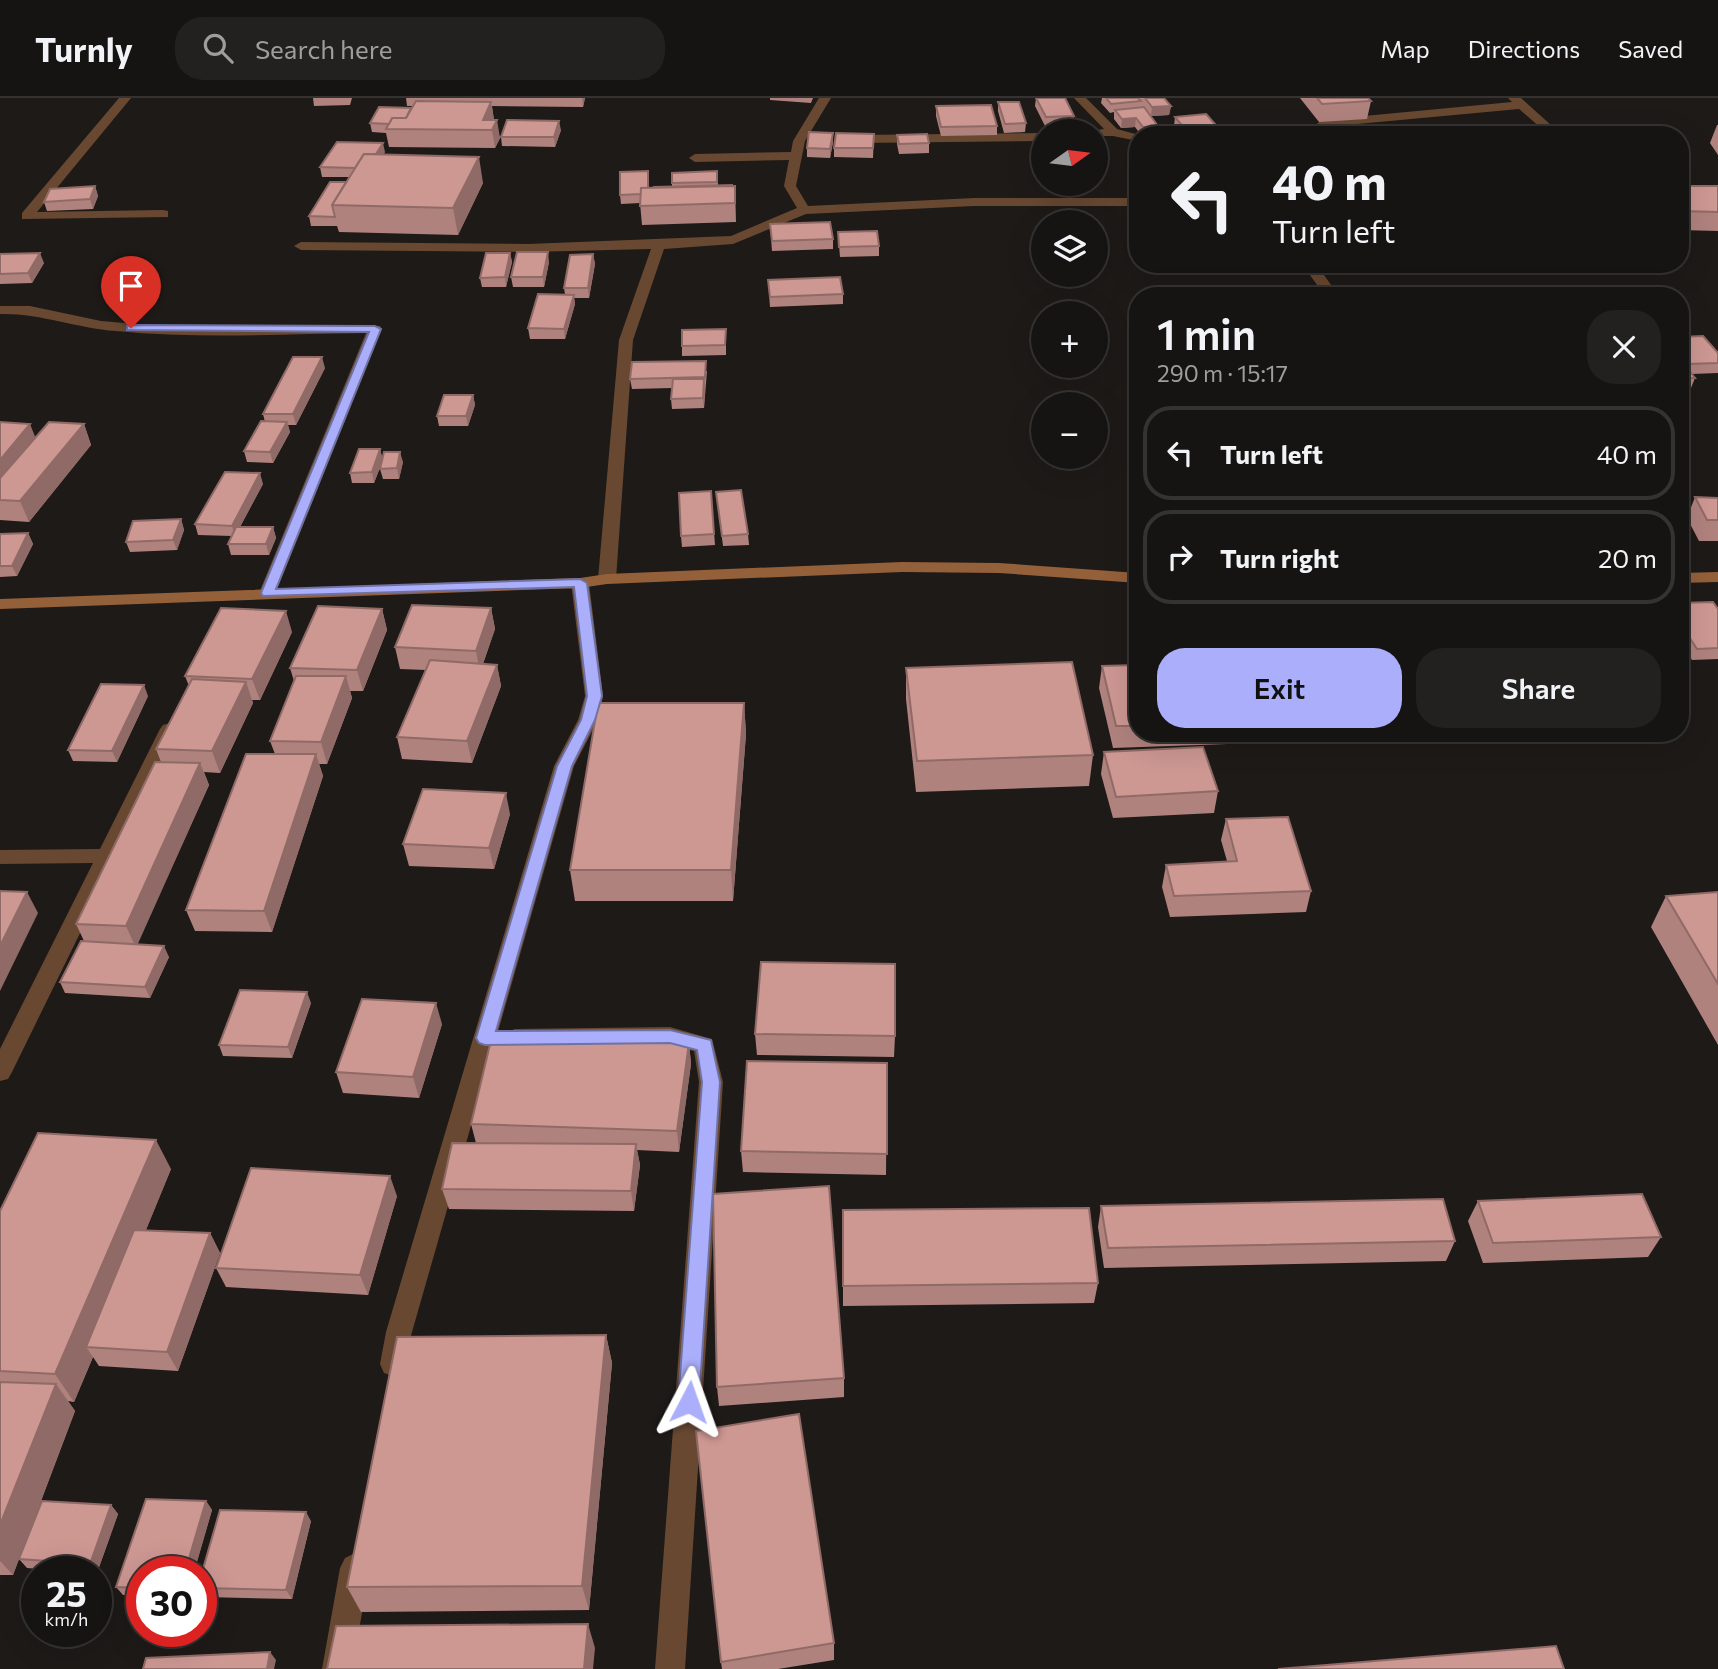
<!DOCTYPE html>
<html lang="en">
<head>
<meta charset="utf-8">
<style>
  body { margin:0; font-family:Commissioner,sans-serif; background:#232120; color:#f1f3f6; height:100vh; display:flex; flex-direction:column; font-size:26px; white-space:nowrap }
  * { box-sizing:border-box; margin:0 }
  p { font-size:23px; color:#9e9e9f }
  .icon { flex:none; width:38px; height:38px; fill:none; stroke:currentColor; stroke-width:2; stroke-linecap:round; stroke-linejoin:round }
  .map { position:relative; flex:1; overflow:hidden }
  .drawer { position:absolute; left:1129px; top:189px; width:560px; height:455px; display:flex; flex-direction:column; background:#161412; border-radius:28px; box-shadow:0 7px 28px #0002,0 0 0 2px #353332 }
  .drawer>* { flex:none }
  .top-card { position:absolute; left:1129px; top:28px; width:560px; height:147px; border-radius:28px; box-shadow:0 7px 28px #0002,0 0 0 2px #353332; background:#161412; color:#f1f3f6; overflow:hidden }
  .needle { width:46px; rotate:76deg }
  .tools { position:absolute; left:1031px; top:21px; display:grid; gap:14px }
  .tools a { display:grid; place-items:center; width:77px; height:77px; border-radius:50%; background:#161412; box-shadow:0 7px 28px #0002,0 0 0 2px #353332; font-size:35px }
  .speed { position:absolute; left:21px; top:1458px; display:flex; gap:14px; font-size:35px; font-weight:700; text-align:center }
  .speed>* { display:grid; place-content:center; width:91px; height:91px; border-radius:50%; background:#161412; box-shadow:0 7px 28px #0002,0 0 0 2px #353332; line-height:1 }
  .speed small { font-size:18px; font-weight:400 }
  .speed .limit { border:10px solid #d22; background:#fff; color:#111 }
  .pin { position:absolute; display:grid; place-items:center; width:60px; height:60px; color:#fff; margin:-72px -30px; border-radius:50% 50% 50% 0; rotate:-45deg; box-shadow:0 0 7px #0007 }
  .pin .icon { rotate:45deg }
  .me { position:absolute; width:77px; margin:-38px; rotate:4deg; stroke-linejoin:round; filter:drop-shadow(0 0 5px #0008) }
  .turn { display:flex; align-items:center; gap:24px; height:147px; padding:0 28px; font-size:32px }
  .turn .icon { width:91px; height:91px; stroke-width:2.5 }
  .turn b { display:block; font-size:49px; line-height:60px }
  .round { display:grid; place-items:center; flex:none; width:74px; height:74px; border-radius:28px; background:#232120 }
  .headline { display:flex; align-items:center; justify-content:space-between; height:119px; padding:0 28px }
  h1 { font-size:42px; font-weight:600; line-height:52px }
  .primary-button { display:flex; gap:14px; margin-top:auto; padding:14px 28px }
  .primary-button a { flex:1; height:80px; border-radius:28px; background:#abaffb; color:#111; font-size:28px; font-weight:600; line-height:80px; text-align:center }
  .primary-button a+a { background:#232120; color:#f1f3f6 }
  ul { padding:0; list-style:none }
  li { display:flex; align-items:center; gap:21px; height:94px; margin:0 14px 10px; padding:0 14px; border:4px solid #353332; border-radius:28px }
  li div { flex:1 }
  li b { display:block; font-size:26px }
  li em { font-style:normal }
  header { display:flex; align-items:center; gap:42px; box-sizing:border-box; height:98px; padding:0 35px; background:#161412; border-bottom:2px solid #353332 }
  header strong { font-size:33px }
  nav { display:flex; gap:38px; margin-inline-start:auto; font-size:24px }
  .search { width:490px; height:63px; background:#232120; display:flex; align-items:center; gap:18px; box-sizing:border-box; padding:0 24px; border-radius:28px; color:#9e9e9f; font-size:26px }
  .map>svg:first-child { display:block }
</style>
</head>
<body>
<header>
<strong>Turnly</strong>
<div class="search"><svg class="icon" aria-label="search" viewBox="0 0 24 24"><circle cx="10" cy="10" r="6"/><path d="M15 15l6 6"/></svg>Search here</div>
<nav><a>Map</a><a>Directions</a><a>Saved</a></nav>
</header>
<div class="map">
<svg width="1718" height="1571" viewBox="0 0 1718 1571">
  <rect width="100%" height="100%" fill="#1e1a18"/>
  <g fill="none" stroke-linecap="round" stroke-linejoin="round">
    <g fill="#684831" fill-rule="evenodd">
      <path d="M119 0H131L37 114 163 112 168 113V119L22 121V115Z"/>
      <path d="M819 0H831L805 43 796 88 808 108 974 100H1138V108H974L806 116 733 146 664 151 633 242 616 481 613 485H601L598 481 619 242 651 151 528 154 301 152 294 148 301 144 528 146 731 138 797 110 784 88 789 62 695 64 689 60 695 56 791 54 793 43Z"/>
      <path d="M1074 0H1086L1117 31 1139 37 1138 43 1113 38H1097V32L1104 31Z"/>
      <path d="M1508 0H1521L1562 37H1549L1519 11 1325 29 1316 37H1302L1322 22 1512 4Z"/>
      <path d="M1043 35V43L859 45 853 41 859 37Z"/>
      <path d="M1302 166H1316L1339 198H1325Z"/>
      <path d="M0 208H30L101 223 148 227 380 228 382 231 274 499 268 500 259 495 366 235C283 236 199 241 116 233 76 230 40 215 0 216Z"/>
      <path d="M580 480 589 485 603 598 598 622 574 668 412 1234 402 1275 393 1278 384 1275 380 1266 386 1234 554 668 578 622 585 598 571 485Z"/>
      <path d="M170 625 177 627 180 631 12 974 8 981 0 983V951L93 765 0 766V752L100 751 160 631 163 627Z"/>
      <path d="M670 929 712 941 723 984 685 1571H655L699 984 694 953 670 947 515 949 507 946 504 940 507 934 515 931Z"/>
      <path d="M355 1455 365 1460 370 1470 352 1571H322L340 1470 345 1460Z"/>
    </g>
    <g fill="#94603a" fill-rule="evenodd">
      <path d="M902 464 999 465 1138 475V485L999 475 902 474 607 486 580 490 0 511V501L580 480 607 476Z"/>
      <path d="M1718 474V484L1680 485V475Z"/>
    </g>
  </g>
  <g fill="#b0827e">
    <path d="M313 0H352L350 7 314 8Z"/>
    <path d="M406 0H585L583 9 492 8 494 22 500 40 495 50 389 49 386 35 372 34 370 25 411 10 413 8H407Z"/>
    <path d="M770 0H813L811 5 770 2Z"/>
    <path d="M1036 0H1065L1074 18 1073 27 1045 28 1035 8Z"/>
    <path d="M1102 0H1164L1171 8 1169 17 1151 18 1157 37H1141L1135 29 1121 30 1114 21V14L1110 15 1101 5Z"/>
    <path d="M1300 0H1368L1371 3 1367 21 1319 24Z"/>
    <path d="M998 4 1026 25 1025 34 1004 35 998 13Z"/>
    <path d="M936 8 997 28V37L941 38 936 18Z"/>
    <path d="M1175 19 1222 34V37H1181L1174 28Z"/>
    <path d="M1717 27H1718V57L1710 45Z"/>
    <path d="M561 32 555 49 502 48 501 39Z"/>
    <path d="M874 36 873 60 834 59V50Z"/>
    <path d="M897 37 929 45V55L899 56 897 46Z"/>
    <path d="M833 44 830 60 807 59V50Z"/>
    <path d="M385 54 383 56 483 85 458 137 339 134 337 128H311L309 118 346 84 349 79H322L320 69Z"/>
    <path d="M717 73 718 87 735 88 736 124 642 127 640 105 621 106 620 97 649 90 672 88V75Z"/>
    <path d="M95 88 98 98 93 111 47 113 44 104Z"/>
    <path d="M1680 88H1718V133L1680 132Z"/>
    <path d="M770 126 833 141V151L772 153Z"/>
    <path d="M838 134 879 148V158L840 159Z"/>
    <path d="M510 155 512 164 506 189H482L480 180Z"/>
    <path d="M0 156 44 165 32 185 0 186Z"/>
    <path d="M593 156 595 166 589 200H574L575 206 565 241H530L528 230 565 196 564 190Z"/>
    <path d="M549 164 544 189H513L511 179Z"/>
    <path d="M768 182 843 196V206L770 209Z"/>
    <path d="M1680 239 1718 255V275L1692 276 1695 280 1687 300H1680Z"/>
    <path d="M726 241V257L682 258V248Z"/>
    <path d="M325 270 296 327H288L290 334 273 365 247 364 244 353 265 324 263 316Z"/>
    <path d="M707 273 704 310 672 311 671 301 672 290 632 291 630 281Z"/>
    <path d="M473 297 475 307 468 328H439L437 318Z"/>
    <path d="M84 326 91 347 29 424 0 422V402L35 340Z"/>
    <path d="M380 351 382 360 403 364 399 381H383L380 371 381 367 374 385H352L350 375Z"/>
    <path d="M263 386 240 429H273L276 440 269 457H231L228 446 232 438 198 437 195 426Z"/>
    <path d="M711 393 715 447 682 449 681 438Z"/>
    <path d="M716 394 748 436 749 447 723 448Z"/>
    <path d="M1695 399 1718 400V443H1699L1687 420Z"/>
    <path d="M181 421 184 432 177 452 130 454 126 444Z"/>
    <path d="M28 435 33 446 17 478 0 479V436Z"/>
    <path d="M1680 505 1718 511V561L1692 562 1680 543Z"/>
    <path d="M491 510 495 531 483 566 497 567 501 588 472 665 402 661 397 639 426 572 400 571 395 549Z"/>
    <path d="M382 511 387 532 363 593H350L352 600 327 666H319L323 678 272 834 195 833 186 812 275 656 270 643 294 583 290 570Z"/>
    <path d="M292 534 260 602H252L253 605 220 675 204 674 209 687 137 846 169 859 150 900 65 895 60 884 84 843 76 826 161 664 156 651 189 588 185 578Z"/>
    <path d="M1138 567V635H1258L1256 645 1113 650 1099 590 1102 568Z"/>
    <path d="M906 570 1093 657 1089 688 916 694 906 601Z"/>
    <path d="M148 598 117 664 73 663 68 652Z"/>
    <path d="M744 605 746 636 733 803H575L570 772Z"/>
    <path d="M1104 654 1218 693 1214 715 1113 720 1101 676Z"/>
    <path d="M510 716 494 771 409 768 403 746Z"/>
    <path d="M1226 721 1311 793 1306 814 1170 819 1162 789 1166 767 1227 763 1221 742Z"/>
    <path d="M1718 794V947L1651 829 1666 798Z"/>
    <path d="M311 905 292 960 223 958 219 947Z"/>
    <path d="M442 926 419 1000 343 995 336 974Z"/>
    <path d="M755 936 895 938 894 959 757 957Z"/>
    <path d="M689 945 691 966 679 1054 637 1052 640 1067 634 1113 449 1111 442 1091 476 1045 471 1026Z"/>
    <path d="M887 965 886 1077 743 1074 741 1053Z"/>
    <path d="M171 1071 146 1132 210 1135 220 1155 178 1273 99 1268 93 1259 74 1304 68 1303 75 1313 13 1477H0V1113Z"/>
    <path d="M397 1098 368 1197 226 1189 216 1170Z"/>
    <path d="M1478 1103 1661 1139 1648 1159 1483 1165 1468 1123Z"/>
    <path d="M1101 1108 1455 1143 1446 1163 1104 1170 1098 1129Z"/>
    <path d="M843 1112 1098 1185 1094 1205 843 1208Z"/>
    <path d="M606 1237 612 1265 589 1512 361 1514 347 1489Z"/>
    <path d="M844 1280V1299L719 1308 717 1289Z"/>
    <path d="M206 1403 212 1412 194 1474H142V1498L123 1497 116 1489Z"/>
    <path d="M111 1407 118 1416 97 1475 96 1474H76L27 1470 19 1461Z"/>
    <path d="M311 1423 292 1501 204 1499 201 1495V1490Z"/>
    <path d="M834 1545V1562L778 1571H722L721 1564Z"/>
  </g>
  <g fill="#906a66">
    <path d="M582 0H585L583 9Z"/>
    <path d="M491 4 494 22H483Z"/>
    <path d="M1171 8 1169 17 1151 18 1152 9Z"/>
    <path d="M1136 20 1135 29 1121 30 1122 21Z"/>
    <path d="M497 22 500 40 495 50 492 32Z"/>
    <path d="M559 23 561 32 555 49 554 39Z"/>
    <path d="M1158 28 1157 37H1142L1143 29Z"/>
    <path d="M1222 34V37H1195Z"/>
    <path d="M833 35V44L830 60V51Z"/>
    <path d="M383 45 385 54 370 80 368 70Z"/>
    <path d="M479 59 483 85 458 137 453 110Z"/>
    <path d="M95 88 98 98 93 111 90 101Z"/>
    <path d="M548 154 549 164 544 189 543 179Z"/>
    <path d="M40 155 44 165 32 185 28 175Z"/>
    <path d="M510 155 512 164 506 189 505 179Z"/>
    <path d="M593 156 595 166 589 200 588 190Z"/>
    <path d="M574 197 575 206 565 241 564 231Z"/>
    <path d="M322 259 325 270 296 327 293 316Z"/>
    <path d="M704 281 705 291 704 310 703 300Z"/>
    <path d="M473 297 475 307 468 328 466 318Z"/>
    <path d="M287 324 290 334 273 365 270 354Z"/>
    <path d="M30 326 38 346 0 393V362Z"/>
    <path d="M84 326 91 347 29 424 20 403Z"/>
    <path d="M380 351 383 362 374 385 372 374Z"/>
    <path d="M400 354 403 364 399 381 397 370Z"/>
    <path d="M260 375 263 386 235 438 232 428Z"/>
    <path d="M181 421 184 432 177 452 173 442Z"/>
    <path d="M273 429 276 440 269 457 266 446Z"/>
    <path d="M28 435 33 446 17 478 12 468Z"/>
    <path d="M491 510 495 531 480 574 476 553Z"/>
    <path d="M382 511 387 532 363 593 357 572Z"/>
    <path d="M286 513 292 534 260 602 252 581Z"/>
    <path d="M497 567 501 588 472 665 467 643Z"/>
    <path d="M346 578 352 600 327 666 321 644Z"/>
    <path d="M246 584 253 605 220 675 212 653Z"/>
    <path d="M144 587 148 598 117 664 112 653Z"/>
    <path d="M744 605 746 636 733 803 731 772Z"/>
    <path d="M316 656 323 678 272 834 264 813Z"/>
    <path d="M200 665 209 687 136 850 126 828Z"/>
    <path d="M506 695 510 716 494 771 489 750Z"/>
    <path d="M27 794 38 815 0 893V848Z"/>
    <path d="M164 848 169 859 150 900 145 889Z"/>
    <path d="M307 894 311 905 292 960 288 949Z"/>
    <path d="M436 905 442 926 419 1000 413 979Z"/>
    <path d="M689 945 691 966 679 1054 677 1033Z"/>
    <path d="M156 1042 171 1071 97 1250 86 1249 93 1259 74 1304 55 1276Z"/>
    <path d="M636 1046 640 1067 634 1113 631 1093Z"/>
    <path d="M390 1078 397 1098 368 1197 360 1177Z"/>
    <path d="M210 1135 220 1155 178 1273 167 1254Z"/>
    <path d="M606 1237 612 1265 589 1512 582 1488Z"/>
    <path d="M56 1286 75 1313 13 1477 0 1463V1427Z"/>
    <path d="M206 1403 212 1412 194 1474H185Z"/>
    <path d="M111 1407 118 1416 97 1475 90 1466Z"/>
    <path d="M306 1414 311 1423 292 1501 286 1492Z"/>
    <path d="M588 1526 595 1550 593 1571H584Z"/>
    <path d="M270 1554 276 1562 274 1571H267Z"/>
  </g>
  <g fill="#cd9792" stroke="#906a66" stroke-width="2">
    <path d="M1036 0H1065L1074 18 1046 19Z"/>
    <path d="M1106 0H1138L1141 3 1111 6Z"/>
    <path d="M1145 0H1164L1171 8 1152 9Z"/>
    <path d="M1317 0H1368L1371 3 1322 6Z"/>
    <path d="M416 3 491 4 483 22H497L492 32 386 31 392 20H406Z"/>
    <path d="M998 4H1019L1026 25 1005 26Z"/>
    <path d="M991 7 997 28 941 29 936 8Z"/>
    <path d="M379 9 411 10 406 20H392L389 26 370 25Z"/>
    <path d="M1144 9 1158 28 1143 29 1136 20 1122 21 1115 12Z"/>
    <path d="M1206 16 1222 34 1190 37 1175 19Z"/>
    <path d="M507 22 559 23 554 39H501Z"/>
    <path d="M809 34 833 35 830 51 807 50Z"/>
    <path d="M836 35 874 36 873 50H834Z"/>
    <path d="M927 36 929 45 899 46 897 37Z"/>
    <path d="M337 44 383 45 376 56H364L355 70 320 69Z"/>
    <path d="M364 56 479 59 453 110 332 107Z"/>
    <path d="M648 73V90H641V96L620 97V74Z"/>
    <path d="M717 73V84L672 85V75Z"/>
    <path d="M330 84H346L332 107 335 119 309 118Z"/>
    <path d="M732 87V88L654 90V89Z"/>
    <path d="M95 88 90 101 44 104 50 91Z"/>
    <path d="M735 88V105L640 108 641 90Z"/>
    <path d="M1680 88H1718V114L1680 113Z"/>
    <path d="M830 124 833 141 772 143 770 126Z"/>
    <path d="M877 133 879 148 839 149 838 134Z"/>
    <path d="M517 154H548L543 179H511Z"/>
    <path d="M40 155 28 175 0 176V156Z"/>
    <path d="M486 155H510L505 179 480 180Z"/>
    <path d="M593 156 588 190H564L570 157Z"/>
    <path d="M840 179 843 196 770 199 768 182Z"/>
    <path d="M538 196 574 197 564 231 528 230Z"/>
    <path d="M1521 196 1522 198H1475Z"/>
    <path d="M726 231 725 247 682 248V232Z"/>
    <path d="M1703 238 1718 255V265L1687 266 1680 258V239Z"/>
    <path d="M293 259H322L293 316H263Z"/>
    <path d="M1680 261 1695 280H1680Z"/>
    <path d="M706 263 705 279 630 281 632 264Z"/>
    <path d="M673 281H704L703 300 671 301Z"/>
    <path d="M444 297H473L466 318H437Z"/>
    <path d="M261 323 287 324 270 354 244 353Z"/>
    <path d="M0 324 30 326 0 362Z"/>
    <path d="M49 324 84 326 20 403 0 402V380Z"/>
    <path d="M359 351H380L372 374 350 375Z"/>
    <path d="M384 354H400L397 370 380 371Z"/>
    <path d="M225 374 260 375 232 428 195 426Z"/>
    <path d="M741 392 748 436 722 438 716 394Z"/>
    <path d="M711 393 714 436 681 438 679 395Z"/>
    <path d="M1695 399 1718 400V422H1707Z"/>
    <path d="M181 421 173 442 126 444 133 423Z"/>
    <path d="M236 429H273L266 446H228Z"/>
    <path d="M28 435 12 468H0V436Z"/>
    <path d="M1713 504 1718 511V550L1697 551 1680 525V505Z"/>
    <path d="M412 507 491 510 476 553 395 549Z"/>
    <path d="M318 508 382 511 357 572 290 570Z"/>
    <path d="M221 510 286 513 252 581 185 578Z"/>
    <path d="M430 562 497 567 467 643 397 639Z"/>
    <path d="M1072 564 1093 657 917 663 906 570Z"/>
    <path d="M1138 567V628H1116L1102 568Z"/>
    <path d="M296 578H346L321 644 270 643Z"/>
    <path d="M192 581 246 584 212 653 156 651Z"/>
    <path d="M101 586 144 587 112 653 68 652Z"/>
    <path d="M598 605H744L731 772H570Z"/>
    <path d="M1203 649 1218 693 1116 699 1104 654Z"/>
    <path d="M246 656H316L264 813 186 812Z"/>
    <path d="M155 664 200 665 126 828 76 826Z"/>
    <path d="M423 691 506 695 489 750 403 746Z"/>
    <path d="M1288 719 1311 793 1174 798 1166 767 1237 763 1226 721Z"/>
    <path d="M0 793 27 794 0 848Z"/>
    <path d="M1718 794V886L1666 798Z"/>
    <path d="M81 843 164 848 145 889 60 884Z"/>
    <path d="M761 864 895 866V938L755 936Z"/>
    <path d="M240 892 307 894 288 949 219 947Z"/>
    <path d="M362 901 436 905 413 979 336 974Z"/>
    <path d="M492 938 689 945 677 1033 471 1026Z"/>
    <path d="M747 963 887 965V1056L741 1053Z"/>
    <path d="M38 1035 156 1042 55 1276 0 1273V1113Z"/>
    <path d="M452 1045 636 1046 631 1093 442 1091Z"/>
    <path d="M251 1070 390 1078 360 1177 216 1170Z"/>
    <path d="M829 1088 844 1280 717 1289 713 1096Z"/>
    <path d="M1642 1096 1661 1139 1493 1145 1478 1103Z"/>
    <path d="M1443 1101 1455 1143 1108 1150 1101 1108Z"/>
    <path d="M1089 1110 1098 1185 843 1188V1112Z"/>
    <path d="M134 1132 210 1135 167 1254 86 1249Z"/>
    <path d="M606 1237 582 1488 347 1489 397 1239Z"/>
    <path d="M0 1284 56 1286 0 1427Z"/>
    <path d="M799 1316 834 1545 721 1564 696 1333Z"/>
    <path d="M146 1401 206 1403 185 1474H142V1490L116 1489Z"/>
    <path d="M42 1403 111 1407 90 1466 19 1461Z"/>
    <path d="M220 1412 306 1414 286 1492 201 1490V1478Z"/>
    <path d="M588 1526 584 1571H327L336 1528Z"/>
    <path d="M1556 1548 1564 1571H1278Z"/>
    <path d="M270 1554 267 1571H143L146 1560Z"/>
  </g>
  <path fill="#abaffb" stroke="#6f72a3" stroke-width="2" d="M131 227 375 228 381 231 276 491 580 481 587 485 602 598 595 622 572 668 496 933 670 932 711 942 720 984 699 1304 696 1311 689 1314 681 1311 678 1304 702 984 697 952 670 945 485 947 479 945 476 940 557 668 581 622 587 598 574 489 263 498 261 495 369 234 127 232V228Z"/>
</svg>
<div class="tools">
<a><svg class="needle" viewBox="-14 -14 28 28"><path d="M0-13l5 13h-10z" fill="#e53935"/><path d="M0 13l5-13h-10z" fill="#9e9e9f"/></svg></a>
<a><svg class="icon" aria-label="layers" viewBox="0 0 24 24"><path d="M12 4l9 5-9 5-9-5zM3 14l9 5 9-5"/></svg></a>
<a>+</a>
<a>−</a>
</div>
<div class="speed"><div>25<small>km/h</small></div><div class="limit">30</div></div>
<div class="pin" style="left:131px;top:230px;background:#d93025"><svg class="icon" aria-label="arrive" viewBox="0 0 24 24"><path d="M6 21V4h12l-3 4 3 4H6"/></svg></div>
<svg class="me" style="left:689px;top:1304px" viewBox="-20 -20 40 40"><path d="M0-17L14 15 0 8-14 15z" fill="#abaffb" stroke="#fff" stroke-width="4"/></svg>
<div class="top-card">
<div class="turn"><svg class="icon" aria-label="left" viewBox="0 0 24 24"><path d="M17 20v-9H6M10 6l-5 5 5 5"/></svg><div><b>40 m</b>Turn left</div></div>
</div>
<section class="drawer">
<div class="headline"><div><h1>1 min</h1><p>290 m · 15:17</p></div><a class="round"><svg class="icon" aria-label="close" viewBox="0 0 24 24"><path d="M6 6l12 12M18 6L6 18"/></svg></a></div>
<ul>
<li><svg class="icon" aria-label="left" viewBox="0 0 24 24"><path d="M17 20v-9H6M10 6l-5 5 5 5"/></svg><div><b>Turn left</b></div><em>40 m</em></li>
<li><svg class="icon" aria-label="right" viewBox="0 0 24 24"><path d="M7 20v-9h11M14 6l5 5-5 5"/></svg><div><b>Turn right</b></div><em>20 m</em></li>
</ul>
<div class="primary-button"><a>Exit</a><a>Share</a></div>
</section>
</div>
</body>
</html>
